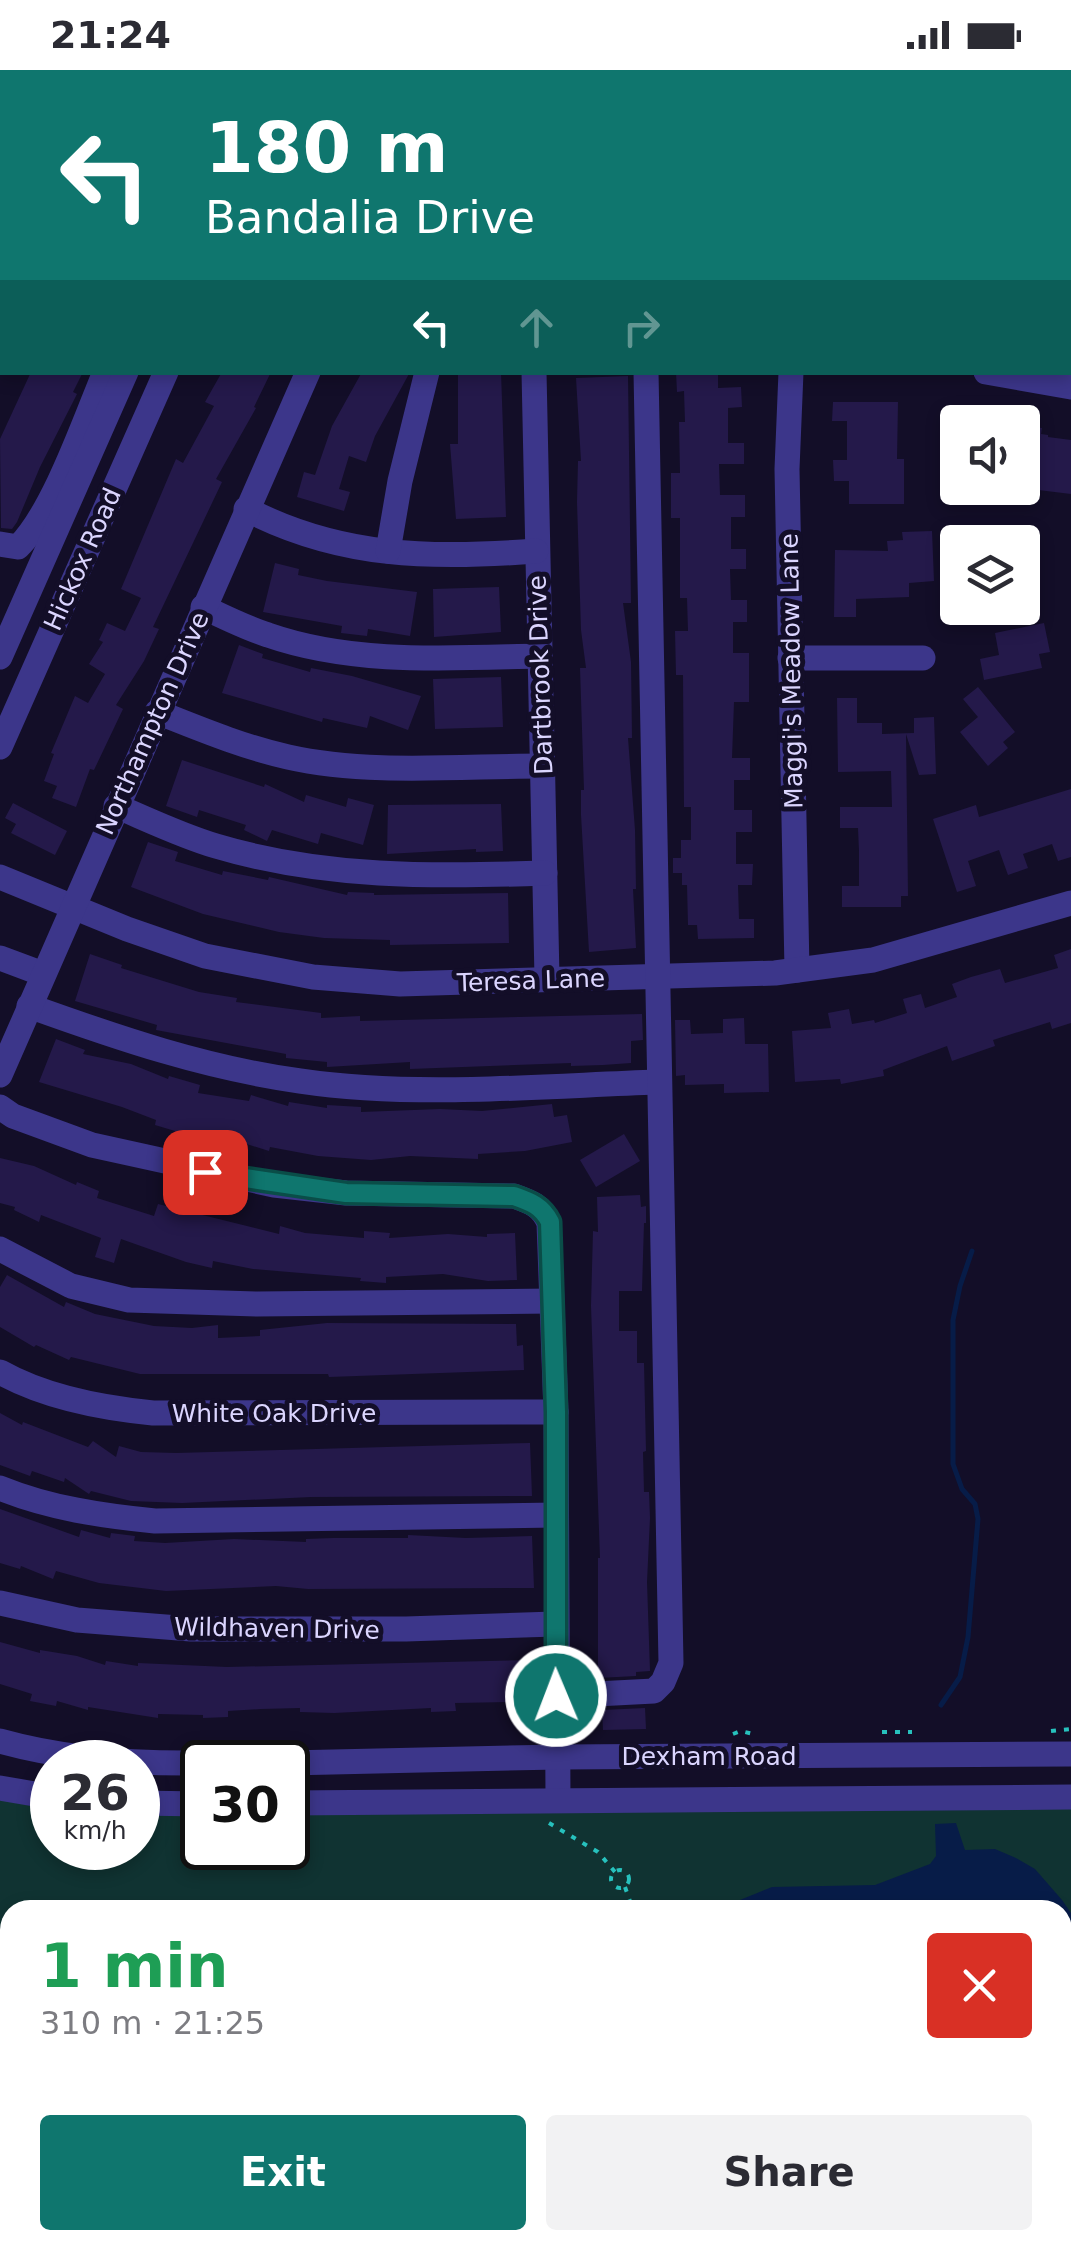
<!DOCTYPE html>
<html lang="en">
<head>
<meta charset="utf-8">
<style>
  body { margin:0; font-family:"DejaVu Sans",sans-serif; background:#f2f2f3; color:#2b2b33; height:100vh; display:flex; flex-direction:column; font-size:38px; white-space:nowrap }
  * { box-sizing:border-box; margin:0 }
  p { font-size:32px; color:#7c7c81 }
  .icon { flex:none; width:55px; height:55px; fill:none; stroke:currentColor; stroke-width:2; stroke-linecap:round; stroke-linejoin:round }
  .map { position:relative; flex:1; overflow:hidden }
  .details { position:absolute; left:0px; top:1830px; width:1072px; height:350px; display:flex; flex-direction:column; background:#fff; border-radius:30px 30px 0 0; box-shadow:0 5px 15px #0003 }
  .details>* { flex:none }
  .top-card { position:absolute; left:0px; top:0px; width:1072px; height:305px; box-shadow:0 5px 15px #0003; background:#0f766e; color:#fff; overflow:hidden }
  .fabs { position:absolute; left:940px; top:335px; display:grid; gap:20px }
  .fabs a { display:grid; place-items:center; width:100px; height:100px; border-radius:10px; background:#fff; box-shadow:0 5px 15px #0003; font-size:50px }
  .speed { position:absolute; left:30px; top:1670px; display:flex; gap:20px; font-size:50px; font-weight:700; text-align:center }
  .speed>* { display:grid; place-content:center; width:130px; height:130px; border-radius:50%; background:#fff; box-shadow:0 5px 15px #0003; line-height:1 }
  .speed small { font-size:25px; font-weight:400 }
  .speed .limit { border:5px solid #111; border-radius:15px; background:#fff; color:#111 }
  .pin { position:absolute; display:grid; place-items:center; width:85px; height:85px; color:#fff; margin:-42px; border-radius:20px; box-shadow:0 5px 15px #0006 }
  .me { position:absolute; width:110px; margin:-55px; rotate:359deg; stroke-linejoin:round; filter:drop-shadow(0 0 8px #0008) }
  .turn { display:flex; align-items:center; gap:35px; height:210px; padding:0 40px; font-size:45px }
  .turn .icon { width:130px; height:130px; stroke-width:2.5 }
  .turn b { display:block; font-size:70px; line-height:85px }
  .lanes { display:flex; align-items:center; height:95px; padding:0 40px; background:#0003; justify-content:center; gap:50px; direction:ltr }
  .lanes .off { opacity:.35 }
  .round { display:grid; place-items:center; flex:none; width:105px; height:105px; border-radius:10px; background:#f2f2f3 }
  .head { display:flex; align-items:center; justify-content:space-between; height:170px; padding:0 40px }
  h1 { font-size:60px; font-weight:600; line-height:75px; color:#1e9e55 }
  .action { display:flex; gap:20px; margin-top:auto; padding:20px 40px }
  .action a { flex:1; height:115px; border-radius:10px; background:#0f766e; color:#fff; font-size:40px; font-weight:600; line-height:115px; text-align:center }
  .action a+a { background:#f2f2f3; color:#2b2b33 }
  .status { display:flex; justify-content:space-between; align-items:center; height:70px; padding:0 50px; background:#fff; direction:ltr }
  .status svg { height:28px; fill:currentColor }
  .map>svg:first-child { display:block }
</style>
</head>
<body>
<div class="status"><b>21:24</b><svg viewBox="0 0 49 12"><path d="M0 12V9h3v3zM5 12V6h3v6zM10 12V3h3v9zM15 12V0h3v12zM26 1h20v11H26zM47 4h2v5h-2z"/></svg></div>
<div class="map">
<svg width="1071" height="2180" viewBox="0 0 1071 2180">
  <rect width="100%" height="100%" fill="#130e28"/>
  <path fill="#103332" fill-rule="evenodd" d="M0 1725 52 1735V1778H138V1743L202 1745V1778H288V1744L1071 1736V2180H0ZM10 1840H1062V2170H10Z"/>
  <g fill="#071c48">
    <path d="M956 1753 965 1780 995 1779 1016 1788 1035 1799 1062 1830 1071 1843V1934L1063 1942 1062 1840H726L730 1834 772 1817 875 1815 930 1794 936 1786 935 1754Z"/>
    <path d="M745 2170H876L866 2179 858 2180H771Z"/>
  </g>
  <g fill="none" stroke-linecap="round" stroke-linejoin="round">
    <path stroke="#071c48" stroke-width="5" d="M941 1635 960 1607 968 1567 978 1449 975 1434 962 1419 953 1394V1250L960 1216 972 1181"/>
  </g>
  <g fill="#24194a">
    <path d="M31 302H83L73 322 77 324 40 397 17 452 12 459 1 458 0 369Z"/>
    <path d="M222 302H271L254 337 256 338 216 409 222 412 153 557 159 559 144 591 116 635 123 639 94 700 90 699 76 737 52 728 57 716 44 711 54 684 51 683 75 626 88 633 105 604 89 594 103 572 99 570 107 553 125 561 141 528 121 519 176 389 183 393 214 336 205 332Z"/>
    <path d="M362 302H410L375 366 366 392 349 386 339 419 350 422 344 441 297 427 304 402 315 405 332 356Z"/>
    <path d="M458 302H501L506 447 456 449 450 374H458Z"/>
    <path d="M676 302H718V318L741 317 742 337 728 338V373H744V394H719L720 425H745V447H731V479H746V499H730L731 530H747V552H733V583H749V632H734L732 688H750V710H734V740H752V762H736V794H753L752 815H738L739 849H754V868L698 869 697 855H688L687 815H682V803H673V788H681V770H691V737H684L683 605H676L675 561H688L687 528H680V448H671V403H680L679 352H685L684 321 677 322Z"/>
    <path d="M628 306 631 533H623L631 592 632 668H628L635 760 636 819H633L636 878 589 882 581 745V720H584L580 598H586L581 560 577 432 578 391H581L576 308Z"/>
    <path d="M833 332H898L897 389H904V434H849V411H834L833 390H847V351H832Z"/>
    <path d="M1022 356 1042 358 1041 364 1048 365V367L1071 370V424L1022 418Z"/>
    <path d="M944 365 958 367V415L940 414Z"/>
    <path d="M932 461 934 511 909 513V527L856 529V547H834L835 480 888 481 887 471 903 470 902 462Z"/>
    <path d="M275 493 299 499 298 505 327 511 417 522 410 566 368 559 367 566 341 563 342 556 263 542Z"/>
    <path d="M499 517 501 562 434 567 433 519Z"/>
    <path d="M1044 553 1050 582 1039 584 1042 598 984 610 980 589 999 585 995 563Z"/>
    <path d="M239 575 263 584 262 588 310 602 311 598 352 606 421 626 408 660 370 646 367 658 323 648 322 652 222 623Z"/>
    <path d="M501 607 503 657 435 659 433 609Z"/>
    <path d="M978 617 1015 662 1003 672 1008 678 988 696 960 662 978 647 963 629Z"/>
    <path d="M837 628H857V653H882V664L914 663V648L934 647 936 704 919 705 906 664 908 826H901V837H842V816H859V781L858 758H840V737H892L891 701 838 702Z"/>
    <path d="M182 690 264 717 265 714 304 732 306 725 346 737 348 728 374 735 363 775 321 763 318 774 272 760 267 771 244 760 246 755 199 740 197 747 166 736Z"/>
    <path d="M1071 719V787L1058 791 1052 774 1023 784 1028 798 1008 805 999 780 968 791 976 816 957 822 933 749 976 735 979 747Z"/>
    <path d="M13 733 67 761 55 785 11 763 16 754 5 748Z"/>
    <path d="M501 734 503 781 476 782V779L387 784 388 735Z"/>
    <path d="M148 772 178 782 175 791 222 805 223 801 268 810 269 807 347 825 348 822 374 823V825L508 823 509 873 390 875V870L324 868 279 862 203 844 131 817Z"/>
    <path d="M1071 879V953L1052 959 1050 952 993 970 995 976 952 991 947 976 883 1000 884 1006 841 1014 840 1009 795 1012 792 961 831 958 828 943 849 939 852 954 874 950 875 953 907 943 903 929 921 924 925 938 957 927 952 914 971 907 1000 899 1005 913 1058 898 1054 885Z"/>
    <path d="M90 884 122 895 121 898 199 922 237 928 236 932 321 943V948L360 946V951L642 944 643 970 631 971V993L603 995 571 996V993L410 999V992L327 997V992L286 988V984L156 960 157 955 75 931Z"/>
    <path d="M744 948 745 974H768L769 1022 724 1023V1014L685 1015V1005L676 1006 675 950H690L691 964 723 963V949Z"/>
    <path d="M56 969 85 980 83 984 131 994 168 1009 169 1006 200 1015 198 1023 249 1031 251 1025 288 1036 289 1032 327 1038V1035L361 1037V1042L440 1039 482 1041 552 1034 554 1047 567 1045 572 1072 525 1081 478 1084V1089L410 1086 371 1090 318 1086 270 1077 269 1081 237 1071 238 1068 186 1061 185 1064 155 1055 156 1050 122 1037 39 1012Z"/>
    <path d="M624 1064 640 1091 596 1117 580 1090Z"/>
    <path d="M0 1088 34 1096 76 1115 77 1112 99 1121 97 1128 154 1146 158 1134 279 1164 280 1156 305 1163 364 1168V1161L390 1163 389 1168 448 1164 487 1167V1164L515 1163 517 1210 488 1211 443 1204 386 1207V1213L360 1211 361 1208 253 1199 213 1191 212 1198 186 1192 121 1169 114 1193 95 1187 101 1168 41 1145 39 1152 14 1140 15 1137 0 1133Z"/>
    <path d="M640 1125 641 1137 646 1136V1153H644L642 1221H619V1261H637V1293H644L646 1381 643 1382 644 1422H649L650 1448 647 1512 650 1601 636 1602V1606L598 1608V1488H600L591 1236 593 1161 598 1162 597 1127Z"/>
    <path d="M7 1205 64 1237 66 1232 95 1244 154 1256 192 1258 218 1255V1268L260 1266V1260L327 1253 516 1254 517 1276 523 1275 524 1300 329 1307 328 1304H140L71 1287 69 1290 36 1275 34 1277 0 1257V1217Z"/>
    <path d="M0 1343 22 1355 23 1352 88 1377 93 1371 116 1387 119 1376 141 1382 176 1383 530 1373 532 1426 311 1427 182 1433 131 1431 91 1421 89 1424 65 1408 64 1412 32 1401 30 1406 0 1395Z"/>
    <path d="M0 1439 79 1467 81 1460 110 1468 111 1463 135 1466 134 1471 165 1473 234 1469 306 1472V1469L333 1468H408V1465L466 1468 532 1466 534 1518 308 1519 276 1516 166 1521 99 1513 56 1501 53 1509 21 1496 20 1499 0 1493Z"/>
    <path d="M0 1572 40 1583V1580L77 1586 105 1595 106 1591 138 1596V1593L227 1597 535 1590 537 1639 510 1640V1632L455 1633 456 1641 431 1642V1638L334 1643 300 1642V1638L261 1639 228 1641V1647L203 1648V1645L158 1644V1648L88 1637V1640L57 1631 56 1636 30 1631 32 1624 0 1614Z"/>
    <path d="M645 1638 646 1659 603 1660 602 1640Z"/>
  </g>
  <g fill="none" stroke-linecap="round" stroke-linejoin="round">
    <g stroke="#27c1bd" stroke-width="4" stroke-dasharray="5 8" stroke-linecap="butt">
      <path d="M1051 1661 1071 1659"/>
      <path d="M882 1662H912"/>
      <path d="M733 1664 741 1661 753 1664"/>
      <path d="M549 1753 598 1782 615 1802"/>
      <circle cx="620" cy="1809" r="9"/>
      <path d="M625 1817 633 1840"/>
      <path d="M723 2170 731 2180"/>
      <path d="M1058 2180 1071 2158"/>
    </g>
    <g stroke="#3c368a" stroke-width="25">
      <path d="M132 0 134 2"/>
      <path d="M268 0 271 2"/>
      <path d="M541 0 543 2"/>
      <path d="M752 0 761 2"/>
      <path d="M310 2 313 0"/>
      <path d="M344 2 346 0"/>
      <path d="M393 2 396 0"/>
      <path d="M0 3 2 6"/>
      <path d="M1070 43H1071"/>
      <path d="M1070 158H1071"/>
      <path d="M0 177 2 179"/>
      <path d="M0 273 2 267"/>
      <path d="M534 302 547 908"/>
      <path d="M791 302 787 399 797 900"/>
      <path d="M986 302 1071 317"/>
      <path d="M246 439C340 488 433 489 536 481"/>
      <path d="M0 474 18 477C53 443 85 350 105 302"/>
      <path d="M388 481 400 411 427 302"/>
      <path d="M203 537C224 547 246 558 268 565 354 595 450 588 539 586"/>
      <path d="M0 587 126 302"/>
      <path d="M790 588H923"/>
      <path d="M157 642C200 659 243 677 288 687 368 705 461 696 543 696"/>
      <path d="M0 677 166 302"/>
      <path d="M116 736C149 750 182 766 216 776 323 808 434 807 545 803"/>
      <path d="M0 807 127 859 205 886 313 907 400 914 775 903 873 890 1071 833"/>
      <path d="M0 888 43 904"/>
      <path d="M29 936C118 968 206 998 300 1011 414 1028 542 1016 657 1012"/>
      <path d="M0 1005 308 302"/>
      <path d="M0 1037 13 1046 92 1075 274 1115 346 1123 514 1126C531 1132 542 1136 549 1153L556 1342 558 1729"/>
      <path d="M0 1179 71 1216 129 1230 257 1234 552 1231"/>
      <path d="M0 1302C46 1328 102 1338 153 1343L556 1342"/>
      <path d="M0 1418C49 1438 103 1446 155 1451L556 1445"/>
      <path d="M0 1533 77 1550 191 1559H406L555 1554"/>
      <path d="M557 1626 654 1621 663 1612 671 1593 646 302"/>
      <path d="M0 1671C64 1689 136 1694 202 1693"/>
      <path d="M288 1693 558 1687 1071 1684"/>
      <path d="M0 1718 52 1727"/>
      <path d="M138 1733 202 1734"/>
      <path d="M288 1733 1071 1727"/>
    </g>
  </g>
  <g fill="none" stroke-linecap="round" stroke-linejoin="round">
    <g stroke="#0a4d48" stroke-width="25">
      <path id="route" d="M205 1102 346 1123 514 1126C531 1132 542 1136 550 1152L556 1342V1626"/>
    </g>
    <use href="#route" stroke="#0f766e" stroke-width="18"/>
  </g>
  <g text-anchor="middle" stroke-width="10" stroke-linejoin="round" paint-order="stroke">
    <g font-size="25" fill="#dbd5ff" stroke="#130e28">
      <text transform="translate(82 489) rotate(-66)" y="9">Hickox Road</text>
      <text transform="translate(791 601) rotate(-91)" y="9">Maggi's Meadow Lane</text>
      <text transform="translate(540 605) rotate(-92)" y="9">Dartbrook Drive</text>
      <text transform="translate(152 653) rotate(-66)" y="9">Northampton Drive</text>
      <text transform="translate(531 910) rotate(-2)" y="9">Teresa Lane</text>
      <text x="274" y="1352">White Oak Drive</text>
      <text transform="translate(277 1558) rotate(1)" y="9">Wildhaven Drive</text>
      <text x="709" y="1695">Dexham Road</text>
    </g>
  </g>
</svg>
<div class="fabs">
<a><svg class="icon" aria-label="sound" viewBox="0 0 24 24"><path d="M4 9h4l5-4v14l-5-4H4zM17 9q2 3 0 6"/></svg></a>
<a><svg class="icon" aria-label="layers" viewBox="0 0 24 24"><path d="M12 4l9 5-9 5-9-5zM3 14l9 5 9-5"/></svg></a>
</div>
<div class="speed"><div>26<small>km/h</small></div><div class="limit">30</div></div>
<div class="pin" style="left:205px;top:1102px;background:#d93025"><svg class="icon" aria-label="arrive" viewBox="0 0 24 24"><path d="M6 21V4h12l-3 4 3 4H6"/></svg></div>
<svg class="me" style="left:556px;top:1626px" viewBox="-20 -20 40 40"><circle r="17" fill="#0f766e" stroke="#fff" stroke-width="3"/><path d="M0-11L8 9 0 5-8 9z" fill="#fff"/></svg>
<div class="top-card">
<div class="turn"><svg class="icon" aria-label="left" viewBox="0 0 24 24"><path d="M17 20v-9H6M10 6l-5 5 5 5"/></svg><div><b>180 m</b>Bandalia Drive</div></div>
<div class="lanes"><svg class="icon" aria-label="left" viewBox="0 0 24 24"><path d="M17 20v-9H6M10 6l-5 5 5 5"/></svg><svg class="icon off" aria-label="ahead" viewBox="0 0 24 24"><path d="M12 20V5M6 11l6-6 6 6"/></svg><svg class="icon off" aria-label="right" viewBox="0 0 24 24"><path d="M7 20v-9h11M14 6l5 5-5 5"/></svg></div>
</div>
<section class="details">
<div class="head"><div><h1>1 min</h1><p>310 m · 21:25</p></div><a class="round" style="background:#d93025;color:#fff"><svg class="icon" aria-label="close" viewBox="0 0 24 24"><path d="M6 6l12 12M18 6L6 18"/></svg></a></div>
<div class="action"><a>Exit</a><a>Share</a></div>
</section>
</div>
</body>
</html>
